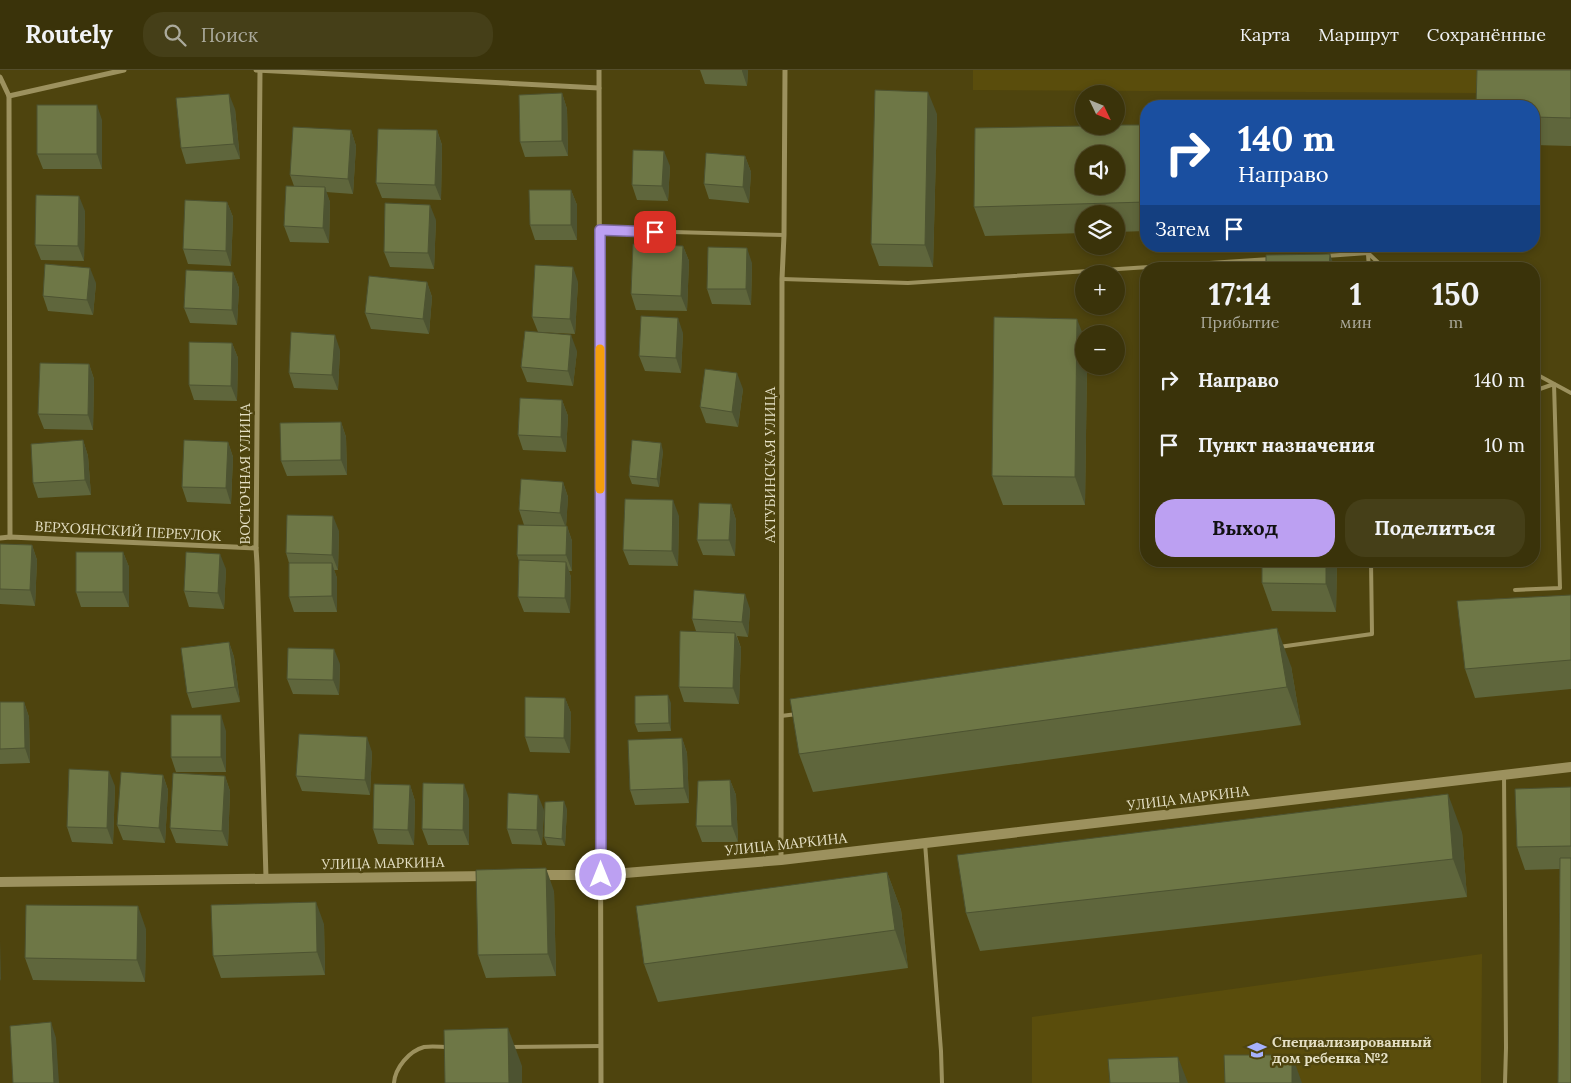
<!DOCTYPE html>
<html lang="ru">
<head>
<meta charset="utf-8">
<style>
  body { margin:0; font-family:Lora,serif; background:#453f18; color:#f1f3f6; height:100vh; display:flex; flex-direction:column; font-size:19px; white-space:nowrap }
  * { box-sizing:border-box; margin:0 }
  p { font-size:16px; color:#abaa9c }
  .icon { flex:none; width:28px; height:28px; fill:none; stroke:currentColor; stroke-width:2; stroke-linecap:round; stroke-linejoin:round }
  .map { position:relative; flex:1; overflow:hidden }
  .side { position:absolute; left:1140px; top:192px; width:400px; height:305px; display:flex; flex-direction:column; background:#3a330a; border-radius:20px; box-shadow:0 2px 8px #0003,0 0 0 1px #544e2b }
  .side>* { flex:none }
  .banner { position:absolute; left:1140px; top:30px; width:400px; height:152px; border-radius:20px; box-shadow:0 2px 8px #0003,0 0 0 1px #544e2b; background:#1a4fa0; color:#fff; overflow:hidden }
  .needle { width:32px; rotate:133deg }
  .tools { position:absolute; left:1075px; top:15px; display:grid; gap:10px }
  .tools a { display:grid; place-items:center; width:50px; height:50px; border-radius:50%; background:#3a330a; box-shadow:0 2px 8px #0003,0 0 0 1px #544e2b; font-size:25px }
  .pin { position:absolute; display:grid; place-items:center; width:42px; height:42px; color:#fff; margin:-21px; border-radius:10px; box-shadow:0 2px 8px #0006 }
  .me { position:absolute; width:55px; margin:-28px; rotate:0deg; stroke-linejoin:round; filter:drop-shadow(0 0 4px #0008) }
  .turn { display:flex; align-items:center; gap:18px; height:105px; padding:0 15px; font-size:22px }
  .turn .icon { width:65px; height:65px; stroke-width:2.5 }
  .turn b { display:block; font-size:35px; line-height:42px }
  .then { display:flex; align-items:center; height:48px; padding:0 15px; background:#0003; gap:10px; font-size:19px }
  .eta { display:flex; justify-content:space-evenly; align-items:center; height:85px; text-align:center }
  .eta b { font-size:30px; font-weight:700; line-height:35px }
  .action { display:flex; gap:10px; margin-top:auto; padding:10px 15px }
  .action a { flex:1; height:58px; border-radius:20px; background:#bca0f2; color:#111; font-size:20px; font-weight:700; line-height:58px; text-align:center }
  .action a+a { background:#453f18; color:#f1f3f6 }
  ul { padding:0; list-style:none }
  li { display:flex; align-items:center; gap:15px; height:65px; padding:0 15px }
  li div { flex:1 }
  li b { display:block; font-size:19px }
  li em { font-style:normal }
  header { display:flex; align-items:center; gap:30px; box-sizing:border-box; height:70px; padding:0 25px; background:#3a330a; border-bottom:1px solid #544e2b }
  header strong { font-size:24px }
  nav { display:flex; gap:28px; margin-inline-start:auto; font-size:18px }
  .search { width:350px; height:45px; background:#453f18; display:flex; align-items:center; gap:12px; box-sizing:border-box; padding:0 18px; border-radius:20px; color:#abaa9c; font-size:19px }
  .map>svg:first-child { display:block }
</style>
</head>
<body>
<header>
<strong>Routely</strong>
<div class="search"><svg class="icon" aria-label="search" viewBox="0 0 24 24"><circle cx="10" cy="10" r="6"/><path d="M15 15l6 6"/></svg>Поиск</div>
<nav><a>Карта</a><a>Маршрут</a><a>Сохранённые</a></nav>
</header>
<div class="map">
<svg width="1571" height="1013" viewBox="0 0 1571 1013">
  <rect width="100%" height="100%" fill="#4e440e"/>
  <g fill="#5a4d0c">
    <path d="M973 0H1478V23L973 20Z"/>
    <path d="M1482 884 1481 1013H1032V947Z"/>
  </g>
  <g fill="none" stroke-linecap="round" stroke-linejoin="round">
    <g stroke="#9c915e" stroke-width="4">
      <path d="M600 160 784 165"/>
      <path d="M1368 184 1369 199"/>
      <path d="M1326 186 1368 183 1385 199"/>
      <path d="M782 209 908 213 1270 189"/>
      <path d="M1534 303 1571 323"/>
      <path d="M1515 520 1560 518 1554 314 1534 321"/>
      <path d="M1279 577 1372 564 1371 491"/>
      <path d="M781 646 797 644"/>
      <path d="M1504 705 1506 978 1505 1013"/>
      <path d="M925 773 941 981 942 1013"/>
      <path d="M511 977 601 976"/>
      <path d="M394 1013C395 998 409 981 424 977 432 976 441 977 449 977"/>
    </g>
    <g stroke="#9c915e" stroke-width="5">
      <path d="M256 0 599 18"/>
      <path d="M260 0 256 478 257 494 266 808"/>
      <path d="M599 0 601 1013"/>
      <path d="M0 7 9 26 10 467"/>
      <path d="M9 26 124 0"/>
      <path d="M0 468 10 467 256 478"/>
      <path d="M781 790 782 209 784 165 785 0"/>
    </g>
    <g stroke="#9c915e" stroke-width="10">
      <path d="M536 805H601L781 790 1571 697"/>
      <path d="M0 812 489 806"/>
    </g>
  </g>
  <g fill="#5f663c">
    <path d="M700 0H748L747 16 705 14Z"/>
    <path d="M1571 0V76L1534 75V36Z"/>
    <path d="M562 23 567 39 568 86 525 87 520 72Z"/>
    <path d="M235 39 240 89 186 94 181 78Z"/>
    <path d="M937 44 933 197 879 196 871 174Z"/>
    <path d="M102 50V99H43L37 84Z"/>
    <path d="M1146 55V161L1116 162V144H1084V163L985 166 974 137Z"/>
    <path d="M351 60 356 76 353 124 326 122 330 132 329 173 290 172 284 156 294 116 290 105Z"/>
    <path d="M437 60 442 75 441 130 382 128 376 113Z"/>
    <path d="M745 86 751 102 749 133 709 129 704 114Z"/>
    <path d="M670 96 668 131 637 130 632 115Z"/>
    <path d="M571 120 577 135V170H535L530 155Z"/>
    <path d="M227 132 233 147 231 196 188 194 183 179Z"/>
    <path d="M85 141 84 191 41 190 35 175Z"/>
    <path d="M436 150 434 199 390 197 384 182Z"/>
    <path d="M683 176 689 191 687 241 636 240 631 224Z"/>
    <path d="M752 193 751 235 712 234 707 219Z"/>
    <path d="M233 202 239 218 237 255 190 253 184 238Z"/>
    <path d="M427 212 432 227 429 264 371 259 365 243Z"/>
    <path d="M578 212 575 264 538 262 532 247Z"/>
    <path d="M96 213 93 245 48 241 43 226Z"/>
    <path d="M683 263 681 303 645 301 639 286Z"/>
    <path d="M232 273 238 288 237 331 194 330 189 315Z"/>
    <path d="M340 280 338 320 294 318 289 303Z"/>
    <path d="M577 281 573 316 527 312 521 297Z"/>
    <path d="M89 294 94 309 93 360 44 359 38 344Z"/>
    <path d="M1084 296H1087L1085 435H1003L992 406Z"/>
    <path d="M743 319 738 357 706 353 700 337Z"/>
    <path d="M562 330 568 346 566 382 523 380 518 365Z"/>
    <path d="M341 352 346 367 347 405 287 406 281 391Z"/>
    <path d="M83 370 88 386 91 425 38 428 33 413Z"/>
    <path d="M228 372 233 387 231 434 187 432 182 417Z"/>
    <path d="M663 381 659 417 632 414 629 406Z"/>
    <path d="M563 412 568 427 566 456H567L572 471V501H569L571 507 570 543 524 542 518 527 519 491 517 485 524 455 519 440Z"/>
    <path d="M731 434 736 450 735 486 703 485 697 470Z"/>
    <path d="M679 446 678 496 629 495 623 480Z"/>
    <path d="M339 461 338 500H334L337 508V542H294L289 527V493L286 483Z"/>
    <path d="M0 474 32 475 37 490 35 536 0 534Z"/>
    <path d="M123 482 129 497V537H81L76 522Z"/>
    <path d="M1262 491H1337L1336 542 1272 541 1262 513Z"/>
    <path d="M226 499 224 539 189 537 184 521Z"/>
    <path d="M1571 525V619L1475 628 1465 599Z"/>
    <path d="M750 539 748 567 737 566 741 578 739 634 684 632 679 617 696 561 692 549Z"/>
    <path d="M229 572 234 587 240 632 192 638 187 623Z"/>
    <path d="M340 594 339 625 293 624 287 609Z"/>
    <path d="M1291 596 1301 655 813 722 799 684Z"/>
    <path d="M565 628 571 643 570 683 530 682 525 667Z"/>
    <path d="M0 632H24L29 647 30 693 0 694Z"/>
    <path d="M671 633V661L638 662 635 654Z"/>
    <path d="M226 661V702H176L171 687Z"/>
    <path d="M682 668 687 683 689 733 635 735 630 720Z"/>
    <path d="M372 682 370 725 302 721 296 706Z"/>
    <path d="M163 705 168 720 165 773 123 770 117 755Z"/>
    <path d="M225 706 230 721 228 776 176 773 170 758Z"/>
    <path d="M730 710 736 725 738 772H702L696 756Z"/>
    <path d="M410 715 415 731 414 775 378 774 373 759Z"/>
    <path d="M115 716 113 774 72 772 67 757Z"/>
    <path d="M1571 717V1013L1560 799 1525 800 1517 777Z"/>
    <path d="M469 729V775H428L422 759Z"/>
    <path d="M567 739 565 776 547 775 544 767Z"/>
    <path d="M544 740 542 775 512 774 507 759Z"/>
    <path d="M1462 762 1467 827 980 881 966 843Z"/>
    <path d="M887 802 901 840 908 898 658 932 644 894Z"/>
    <path d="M554 821 556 906 486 908 478 885Z"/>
    <path d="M324 854 325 905 221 908 213 886Z"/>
    <path d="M146 859 145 912 33 910 25 888Z"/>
  </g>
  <g fill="#4d5331">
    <path d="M742 0H748L747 16 742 1Z"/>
    <path d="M928 22 937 44 933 197 925 175Z"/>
    <path d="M562 23 567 39 568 86 562 71Z"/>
    <path d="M229 24 235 39 240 89 234 74Z"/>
    <path d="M97 35 102 50V99L97 84Z"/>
    <path d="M351 60 356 76 353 124 348 109Z"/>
    <path d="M437 60 442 75 441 130 435 115Z"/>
    <path d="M664 81 670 96 668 131 662 116Z"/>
    <path d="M745 86 751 102 749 133 743 117Z"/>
    <path d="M325 117 330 132 329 173 323 158Z"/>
    <path d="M571 120 577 135V170L571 155Z"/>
    <path d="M79 126 85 141 84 191 78 176Z"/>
    <path d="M227 132 233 147 231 196 226 181Z"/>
    <path d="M430 135 436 150 434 199 428 183Z"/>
    <path d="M683 176 689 191 687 241 681 226Z"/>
    <path d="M747 178 752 193 751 235 746 219Z"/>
    <path d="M1330 184 1335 199H1329Z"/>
    <path d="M573 197 578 212 575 264 570 249Z"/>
    <path d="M90 198 96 213 93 245 87 230Z"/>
    <path d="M233 202 239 218 237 255 232 240Z"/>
    <path d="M427 212 432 227 429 264 423 249Z"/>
    <path d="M678 248 683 263 681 303 676 288Z"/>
    <path d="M1077 249 1084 267V296H1087L1085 435 1075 407Z"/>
    <path d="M335 265 340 280 338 320 332 305Z"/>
    <path d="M571 265 577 281 573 316 568 301Z"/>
    <path d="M232 273 238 288 237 331 231 316Z"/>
    <path d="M89 294 94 309 93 360 88 345Z"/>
    <path d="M737 303 743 319 738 357 732 342Z"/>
    <path d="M562 330 568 346 566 382 561 367Z"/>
    <path d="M341 352 346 367 347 405 341 390Z"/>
    <path d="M83 370 88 386 91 425 85 410Z"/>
    <path d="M228 372 233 387 231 434 226 418Z"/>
    <path d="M661 373 663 381 659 417 657 409Z"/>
    <path d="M563 412 568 427 566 458 560 443Z"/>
    <path d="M673 430 679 446 678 496 672 481Z"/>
    <path d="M731 434 736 450 735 486 729 470Z"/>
    <path d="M333 446 339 461 338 500 332 485Z"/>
    <path d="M567 456 572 471V501L566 485Z"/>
    <path d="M32 475 37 490 35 536 30 520Z"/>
    <path d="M123 482 129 497V537L123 522Z"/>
    <path d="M220 484 226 499 224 539 218 523Z"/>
    <path d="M1326 491H1337L1336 542 1326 514Z"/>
    <path d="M566 492 571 507 570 543 565 528Z"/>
    <path d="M332 493 337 508V542L332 526Z"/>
    <path d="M745 524 750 539 748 567 742 552Z"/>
    <path d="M1277 558 1291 596 1301 655 1287 617Z"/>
    <path d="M735 563 741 578 739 634 733 618Z"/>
    <path d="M229 572 234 587 240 632 235 617Z"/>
    <path d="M334 579 340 594 339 625 333 610Z"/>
    <path d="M668 625 671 633V661L669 653Z"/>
    <path d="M565 628 571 643 570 683 564 668Z"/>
    <path d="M24 632 29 647 30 693 25 678Z"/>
    <path d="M221 645 226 661V702L221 687Z"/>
    <path d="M367 667 372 682 370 725 365 710Z"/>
    <path d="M682 668 687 683 689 733 684 718Z"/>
    <path d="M109 701 115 716 113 774 107 758Z"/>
    <path d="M163 705 168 720 165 773 159 758Z"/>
    <path d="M225 706 230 721 228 776 222 761Z"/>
    <path d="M730 710 736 725 738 772 732 756Z"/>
    <path d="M464 714 469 729V775L463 760Z"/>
    <path d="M410 715 415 731 414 775 408 760Z"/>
    <path d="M1448 724 1462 762 1467 827 1453 789Z"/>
    <path d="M538 725 544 740 542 775 537 760Z"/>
    <path d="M564 731 567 739 565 776 562 769Z"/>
    <path d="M546 798 554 821 556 906 548 884Z"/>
    <path d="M887 802 901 840 908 898 895 860Z"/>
    <path d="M316 832 324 854 325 905 317 882Z"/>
    <path d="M138 836 146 859 145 912 137 890Z"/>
    <path d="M0 870 1 911 0 909Z"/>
    <path d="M51 952 56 968 59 1013H54Z"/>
    <path d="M508 958 522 996V1013H509Z"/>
    <path d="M1292 985 1302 1013H1292Z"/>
    <path d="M1178 987 1188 1013H1180Z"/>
  </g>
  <g fill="#6e7746" stroke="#4d5331" fill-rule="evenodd">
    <path d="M1477 0H1571V48L1534 47V36H1476Z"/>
    <path d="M875 20 928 22 925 175 871 174Z"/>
    <path d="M562 23V71L520 72 519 25Z"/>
    <path d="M229 24 234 74 181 78 176 28Z"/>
    <rect x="37" y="35" width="60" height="49"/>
    <path d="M1116 55H1146V132L974 137 975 58 1084 56H1116ZM1084 84H1116V116H1084Z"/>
    <path d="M293 57 351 60 348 109 290 105Z"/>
    <path d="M378 59 437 60 435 115 376 113Z"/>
    <path d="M633 80 664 81 662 116 632 115Z"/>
    <path d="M706 83 745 86 743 117 704 114Z"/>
    <path d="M286 116 325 117 323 158 284 156Z"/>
    <path d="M529 120H571V155H530Z"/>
    <path d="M36 125 79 126 78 176 35 175Z"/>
    <path d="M185 130 227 132 226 181 183 179Z"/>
    <path d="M385 133 430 135 428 183 384 182Z"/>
    <path d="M633 174 683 176 681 226 631 224Z"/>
    <path d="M708 177 747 178 746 219H707Z"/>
    <path d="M1330 184 1329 199H1266V185Z"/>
    <path d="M45 194 90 198 87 230 43 226Z"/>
    <path d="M535 195 573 197 570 249 532 247Z"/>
    <path d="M186 200 233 202 232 240 184 238Z"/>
    <path d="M369 206 427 212 423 249 365 243Z"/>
    <path d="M641 246 678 248 676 288 639 286Z"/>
    <path d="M994 247 1077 249 1075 407 992 406Z"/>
    <path d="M525 261 571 265 568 301 521 297Z"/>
    <path d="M291 262 335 265 332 305 289 303Z"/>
    <path d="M189 272 232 273 231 316 189 315Z"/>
    <path d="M40 293 89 294 88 345 38 344Z"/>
    <path d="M705 299 737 303 732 342 700 337Z"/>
    <path d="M520 328 562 330 561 367 518 365Z"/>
    <path d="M341 352V390L281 391 280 353Z"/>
    <path d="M83 370 85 410 33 413 31 374Z"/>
    <path d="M184 370 228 372 226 418 182 417Z"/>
    <path d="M632 370 661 373 657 409 629 406Z"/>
    <path d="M521 409 563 412 560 443 519 440Z"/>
    <path d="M625 429 673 430 672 481 623 480Z"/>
    <path d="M699 433 731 434 729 470H697Z"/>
    <path d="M287 445 333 446 332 485 286 483Z"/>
    <path d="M518 455 567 456 566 485H517Z"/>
    <path d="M0 474 32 475 30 520 0 519Z"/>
    <rect x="76" y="482" width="47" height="40"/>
    <path d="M186 482 220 484 218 523 184 521Z"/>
    <path d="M519 490 566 492 565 528 518 527Z"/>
    <path d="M1262 491H1326V514L1262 513Z"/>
    <path d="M289 493H332V526L289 527Z"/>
    <path d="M694 520 745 524 742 552 692 549Z"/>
    <path d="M1571 525V590L1465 599 1457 531Z"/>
    <path d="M1277 558 1287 617 799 684 790 629Z"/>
    <path d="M680 561 735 563 733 618 679 617Z"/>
    <path d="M229 572 235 617 187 623 181 578Z"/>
    <path d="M288 578 334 579 333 610 287 609Z"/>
    <path d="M668 625 669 653 635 654V626Z"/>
    <path d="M525 627 565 628 564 668 525 667Z"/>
    <path d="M0 632H24L25 678 0 679Z"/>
    <rect x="171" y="645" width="50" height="42"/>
    <path d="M299 664 367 667 365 710 296 706Z"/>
    <path d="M682 668 684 718 630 720 628 670Z"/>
    <path d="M69 699 109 701 107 758 67 757Z"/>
    <path d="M121 702 163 705 159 758 117 755Z"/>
    <path d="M173 703 225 706 222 761 170 758Z"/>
    <path d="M730 710 732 756H696L698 711Z"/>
    <path d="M423 713 464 714 463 760 422 759Z"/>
    <path d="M374 714 410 715 408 760 373 759Z"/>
    <path d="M1571 717V776L1517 777 1515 719Z"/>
    <path d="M508 723 538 725 537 760 507 759Z"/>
    <path d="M1448 724 1453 789 966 843 957 785Z"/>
    <path d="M564 731 562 769 544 767 545 732Z"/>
    <path d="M1560 788H1571V1013H1558Z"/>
    <path d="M546 798 548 884 478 885 476 800Z"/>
    <path d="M887 802 895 860 644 894 636 836Z"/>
    <path d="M316 832 317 882 213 886 211 835Z"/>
    <path d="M26 835 138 836 137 890 25 888Z"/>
    <path d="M51 952 54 1013H13L10 956Z"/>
    <path d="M508 958 509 1013H445L444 960Z"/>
    <path d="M1224 985H1292V1013H1225Z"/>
    <path d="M1178 987 1180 1013H1110L1108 989Z"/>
  </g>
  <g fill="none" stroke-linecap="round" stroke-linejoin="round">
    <g stroke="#7a689d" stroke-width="12">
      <path id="route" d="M601 805 600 160 655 162"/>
    </g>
    <use href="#route" stroke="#bca0f2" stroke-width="9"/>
    <path stroke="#f59e0b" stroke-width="9" d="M600 279V419"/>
  </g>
  <defs>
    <g id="school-bare" transform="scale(1.5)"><path d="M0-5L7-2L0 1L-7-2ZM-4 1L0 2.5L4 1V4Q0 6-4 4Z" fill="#a6b1fc" stroke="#4e440e" stroke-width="2.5" paint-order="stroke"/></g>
  </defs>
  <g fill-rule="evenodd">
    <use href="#school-bare" x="1257" y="980"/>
  </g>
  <g text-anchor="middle" stroke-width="5" stroke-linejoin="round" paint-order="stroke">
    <g font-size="14" fill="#e5e0c5" stroke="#4e440e">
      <text transform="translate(770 395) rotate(-90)" y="5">АХТУБИНСКАЯ УЛИЦА</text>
      <text transform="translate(245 404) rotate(-90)" y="5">ВОСТОЧНАЯ УЛИЦА</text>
      <text transform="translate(128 461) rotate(3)" y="5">ВЕРХОЯНСКИЙ ПЕРЕУЛОК</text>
      <text transform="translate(1188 728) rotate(-7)" y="5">УЛИЦА МАРКИНА</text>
      <text transform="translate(786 774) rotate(-6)" y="5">УЛИЦА МАРКИНА</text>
      <text transform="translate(383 793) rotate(-1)" y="5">УЛИЦА МАРКИНА</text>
    </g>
    <g font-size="14" font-weight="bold" fill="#e5e0c5" stroke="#4e440e" text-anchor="start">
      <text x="1272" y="977">Специализированный<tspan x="1272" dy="16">дом ребенка №2</tspan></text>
    </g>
  </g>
</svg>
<div class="tools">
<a><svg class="needle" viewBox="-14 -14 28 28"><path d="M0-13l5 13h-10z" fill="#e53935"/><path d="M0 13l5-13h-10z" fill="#abaa9c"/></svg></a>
<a><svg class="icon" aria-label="sound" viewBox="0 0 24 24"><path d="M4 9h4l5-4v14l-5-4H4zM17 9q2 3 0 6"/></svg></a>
<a><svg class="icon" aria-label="layers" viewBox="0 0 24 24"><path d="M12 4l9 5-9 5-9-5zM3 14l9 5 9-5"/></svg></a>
<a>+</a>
<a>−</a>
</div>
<div class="pin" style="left:655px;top:162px;background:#d93025"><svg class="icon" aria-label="arrive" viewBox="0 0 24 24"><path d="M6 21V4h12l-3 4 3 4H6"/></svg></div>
<svg class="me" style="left:601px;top:805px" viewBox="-20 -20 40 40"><circle r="17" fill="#bca0f2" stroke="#fff" stroke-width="3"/><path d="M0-11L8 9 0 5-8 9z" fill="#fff"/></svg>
<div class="banner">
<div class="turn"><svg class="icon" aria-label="right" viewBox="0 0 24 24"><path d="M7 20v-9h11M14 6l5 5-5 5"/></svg><div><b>140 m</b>Направо</div></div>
<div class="then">Затем<svg class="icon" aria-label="arrive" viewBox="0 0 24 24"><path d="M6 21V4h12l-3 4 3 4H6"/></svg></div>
</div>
<section class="side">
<div class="eta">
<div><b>17:14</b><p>Прибытие</p></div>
<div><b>1</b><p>мин</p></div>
<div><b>150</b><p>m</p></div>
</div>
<ul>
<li><svg class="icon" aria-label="right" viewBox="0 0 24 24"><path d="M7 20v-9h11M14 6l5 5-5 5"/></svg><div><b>Направо</b></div><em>140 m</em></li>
<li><svg class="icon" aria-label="arrive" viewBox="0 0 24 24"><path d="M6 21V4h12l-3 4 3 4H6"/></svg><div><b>Пункт назначения</b></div><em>10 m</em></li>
</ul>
<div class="action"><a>Выход</a><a>Поделиться</a></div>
</section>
</div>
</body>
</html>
